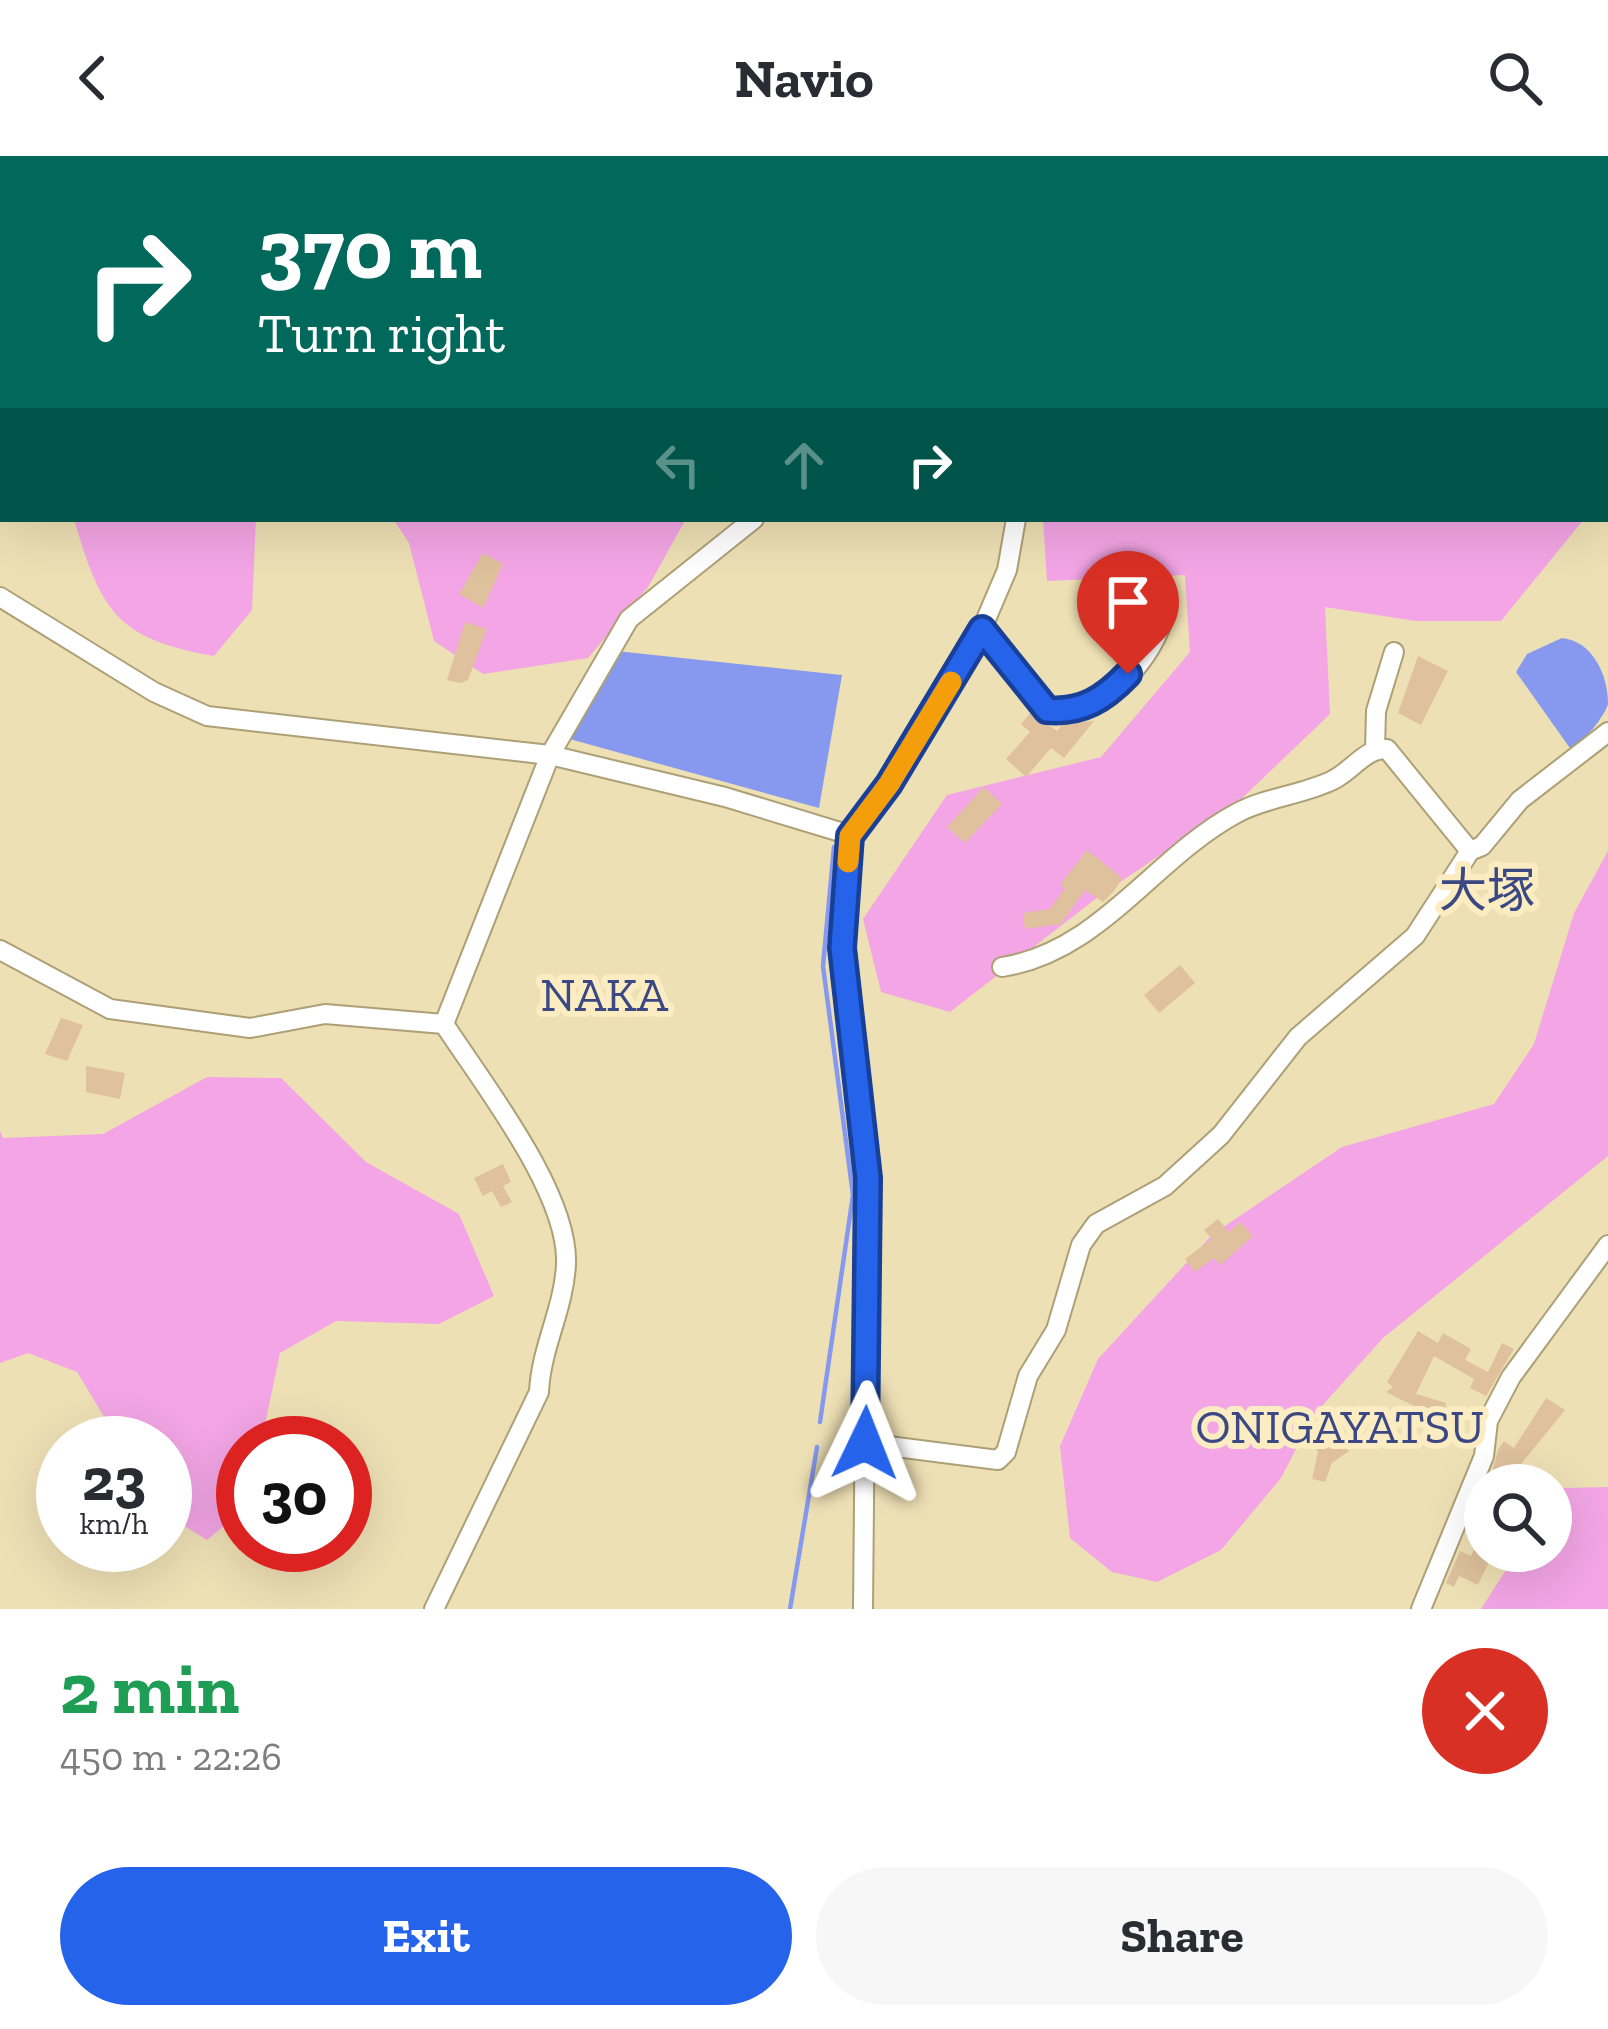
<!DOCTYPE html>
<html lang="en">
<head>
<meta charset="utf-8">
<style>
  body { margin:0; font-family:"Zilla Slab","Noto Sans JP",serif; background:#f7f7f7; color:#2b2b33; height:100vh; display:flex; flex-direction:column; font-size:45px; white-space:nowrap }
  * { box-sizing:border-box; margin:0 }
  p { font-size:39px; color:#7c7c81 }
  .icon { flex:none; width:66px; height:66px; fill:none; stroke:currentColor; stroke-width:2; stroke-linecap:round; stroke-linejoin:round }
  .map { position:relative; height:1453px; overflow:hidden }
  .sheet { display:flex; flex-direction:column; background:#fff; flex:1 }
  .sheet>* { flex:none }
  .banner { position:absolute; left:0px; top:0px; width:1608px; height:366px; box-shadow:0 12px 48px #0002; background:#00695c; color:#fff; overflow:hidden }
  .buttons { position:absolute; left:1464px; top:1308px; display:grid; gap:24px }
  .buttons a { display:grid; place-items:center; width:108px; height:108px; border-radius:50%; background:#fff; box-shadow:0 12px 48px #0002; font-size:60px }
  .speed { position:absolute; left:36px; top:1260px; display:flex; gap:24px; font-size:60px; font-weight:700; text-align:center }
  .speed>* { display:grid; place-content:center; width:156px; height:156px; border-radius:50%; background:#fff; box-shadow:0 12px 48px #0002; line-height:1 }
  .speed small { font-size:30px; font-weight:400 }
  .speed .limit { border:18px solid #d22; background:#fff; color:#111 }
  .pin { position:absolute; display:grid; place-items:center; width:102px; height:102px; color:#fff; margin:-123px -51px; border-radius:50% 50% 50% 0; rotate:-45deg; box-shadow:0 0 12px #0007 }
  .pin .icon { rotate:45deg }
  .me { position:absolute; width:132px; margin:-66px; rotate:2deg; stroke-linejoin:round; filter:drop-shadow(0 0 9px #0008) }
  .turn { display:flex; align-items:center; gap:42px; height:252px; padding:0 60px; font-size:54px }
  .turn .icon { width:156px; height:156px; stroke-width:2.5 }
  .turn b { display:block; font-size:84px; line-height:102px }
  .lanes { display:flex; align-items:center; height:114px; padding:0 60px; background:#0003; justify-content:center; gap:60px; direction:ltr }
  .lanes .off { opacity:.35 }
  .round { display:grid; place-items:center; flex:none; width:126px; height:126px; border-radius:63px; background:#f7f7f7 }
  .head { display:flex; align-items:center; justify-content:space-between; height:204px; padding:0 60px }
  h1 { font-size:72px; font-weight:700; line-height:90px; color:#1e9e55 }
  .action { display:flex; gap:24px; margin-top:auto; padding:24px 60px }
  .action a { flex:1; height:138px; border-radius:72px; background:#2563eb; color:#fff; font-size:48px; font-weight:700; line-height:138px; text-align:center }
  .action a+a { background:#f7f7f7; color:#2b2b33 }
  header { display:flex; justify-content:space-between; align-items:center; height:156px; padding:0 60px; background:#fff; font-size:54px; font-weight:700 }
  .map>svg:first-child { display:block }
</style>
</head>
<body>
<header><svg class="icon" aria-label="back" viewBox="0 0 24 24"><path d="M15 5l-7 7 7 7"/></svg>Navio<svg class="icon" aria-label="search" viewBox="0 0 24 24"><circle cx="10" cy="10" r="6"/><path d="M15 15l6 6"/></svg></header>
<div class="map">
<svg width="1608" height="1453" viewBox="0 0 1608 1453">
  <rect width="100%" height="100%" fill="#eee0b5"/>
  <g fill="#f3a5e5">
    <path d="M0 0H373L379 3H3L0 183Z"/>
    <path d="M74 363H256L252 454 214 500C117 483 101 456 74 363Z"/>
    <path d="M393 363H686L648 431 588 502 483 518 434 485 409 387Z"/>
    <path d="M1043 363H1584L1501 465H1416L1325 451 1330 558 1236 648 1098 741 950 856 881 836 863 763 947 639 1101 601 1190 496 1185 419 1047 425Z"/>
    <path d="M1608 695V1000L1383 1182 1313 1260 1281 1322 1221 1394 1157 1426 1112 1416 1070 1382 1060 1290 1098 1203 1213 1078 1342 991 1494 948 1534 888 1574 757Z"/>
    <path d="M207 921 281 922 366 1006 459 1058 494 1140 439 1168 336 1165 280 1197 261 1287H243V1354L207 1384 165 1358V1287H120L77 1216 28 1197 0 1207V975L3 982 103 978Z"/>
    <path d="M1608 1331V1453H1481L1518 1395H1551V1350L1564 1332Z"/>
  </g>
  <g fill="#8699ee">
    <path d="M1562 482C1592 485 1608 518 1608 548 1604 562 1583 585 1572 595L1516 516 1527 498Z"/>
    <path d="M616 495 842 519 819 652 566 582Z"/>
  </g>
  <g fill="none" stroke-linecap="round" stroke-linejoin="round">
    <g stroke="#8699ee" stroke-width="4.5">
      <path d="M820 1266 853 1039 823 810 834 691"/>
      <path d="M790 1453 817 1291"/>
    </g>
  </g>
  <g fill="#dfc19d">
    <path d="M483 397 503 408 483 452 459 438Z"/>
    <path d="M465 466 487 473 468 524 460 527 447 524Z"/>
    <path d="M1418 500 1448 515 1421 569 1398 557Z"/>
    <path d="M1031 556 1057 575 1063 567 1094 565 1064 602 1051 592 1026 621 1006 603 1030 576 1021 568Z"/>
    <path d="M984 631 1002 648 965 687 947 671Z"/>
    <path d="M1087 694 1122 722 1114 735 1103 746 1085 734 1061 768 1025 773 1023 757 1050 753 1065 732 1060 729Z"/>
    <path d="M1180 809 1195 827 1159 857 1144 839Z"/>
    <path d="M61 862 83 869 67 905 45 898Z"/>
    <path d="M86 910 125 917 120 943 86 936Z"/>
    <path d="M503 1008 511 1026 503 1030 512 1046 501 1051 492 1035 483 1040 474 1022Z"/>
    <path d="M1218 1063 1229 1076 1240 1066 1253 1080 1220 1109 1214 1102 1195 1116 1185 1103 1212 1083 1204 1074Z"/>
    <path d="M1418 1175 1438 1187 1443 1177 1471 1193 1465 1204 1488 1216 1502 1187 1514 1193 1486 1240 1470 1232 1474 1223 1434 1200 1416 1238 1446 1247V1269L1416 1260 1418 1252 1386 1236 1393 1231 1387 1226Z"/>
    <path d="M1546 1242 1565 1254 1508 1324 1493 1313 1498 1294 1504 1285 1514 1292Z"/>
    <path d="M1326 1267 1349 1295 1332 1307 1325 1326 1312 1323 1318 1296 1307 1280Z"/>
    <path d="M1485 1368 1488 1408 1478 1429 1459 1420 1454 1431 1446 1427 1460 1395 1471 1400Z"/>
  </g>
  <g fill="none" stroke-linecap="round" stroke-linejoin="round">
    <g stroke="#ada076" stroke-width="22">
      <g id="street">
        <path d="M616 0 618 3"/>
        <path d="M1058 3 1059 0"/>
        <path d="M1091 3 1095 0"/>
        <path d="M1454 3 1459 0"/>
        <path d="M0 145 2 143"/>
        <path d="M1605 237 1608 235"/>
        <path d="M1605 278 1608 279"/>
        <path d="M0 441 154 536 207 560 550 599 725 641 850 679"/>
        <path d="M982 473 1047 554C1100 559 1147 512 1163 464"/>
        <path d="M1375 593 1376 555 1394 496"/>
        <path d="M0 794 110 853 250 872 325 858 444 868"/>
        <path d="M1002 811C1100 796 1153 702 1237 657 1266 641 1303 639 1333 624 1352 615 1365 592 1387 593L1470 695"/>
        <path d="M444 868 550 599 629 463 754 363"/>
        <path d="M865 1287 998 1304 1006 1296 1028 1220 1056 1174 1081 1089 1096 1068 1165 1030 1221 979 1298 881 1415 780 1470 695 1482 690 1520 644 1608 576"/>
        <path d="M434 1453 539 1236C541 1191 564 1153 566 1108 569 1037 483 928 444 868"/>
        <path d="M863 1453 867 1022 842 792 850 679 889 628 978 482 1007 414 1016 363"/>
        <path d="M1421 1453 1484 1300 1488 1265 1511 1221 1608 1089"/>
      </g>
    </g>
    <use href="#street" stroke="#fff" stroke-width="18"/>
  </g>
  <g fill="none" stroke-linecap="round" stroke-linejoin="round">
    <g stroke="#184099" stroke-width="30">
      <path id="route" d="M865 1287 868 1022 842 792 850 680 889 628 982 473 1047 554C1082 557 1104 543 1128 518"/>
    </g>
    <use href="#route" stroke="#2563eb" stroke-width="21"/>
    <path stroke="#f59e0b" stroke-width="21" d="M848 706 850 680 889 628 951 526"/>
  </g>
  <g text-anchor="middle" stroke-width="12" stroke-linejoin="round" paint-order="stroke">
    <g font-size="48" fill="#3c4884" stroke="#fbedc1">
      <text x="1487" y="751">大塚</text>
      <text x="604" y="855">NAKA</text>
      <text x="1340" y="1287">ONIGAYATSU</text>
    </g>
  </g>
</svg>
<div class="buttons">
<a><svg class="icon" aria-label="search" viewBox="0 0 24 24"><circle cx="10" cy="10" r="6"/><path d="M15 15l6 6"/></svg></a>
</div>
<div class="speed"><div>23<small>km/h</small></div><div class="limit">30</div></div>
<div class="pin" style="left:1128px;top:518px;background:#d93025"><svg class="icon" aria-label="arrive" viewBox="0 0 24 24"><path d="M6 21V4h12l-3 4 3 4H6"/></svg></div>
<svg class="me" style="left:865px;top:1287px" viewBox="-20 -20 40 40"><path d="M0-17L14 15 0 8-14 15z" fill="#2563eb" stroke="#fff" stroke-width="4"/></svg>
<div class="banner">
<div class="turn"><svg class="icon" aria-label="right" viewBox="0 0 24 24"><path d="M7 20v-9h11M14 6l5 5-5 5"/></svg><div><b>370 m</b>Turn right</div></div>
<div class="lanes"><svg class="icon off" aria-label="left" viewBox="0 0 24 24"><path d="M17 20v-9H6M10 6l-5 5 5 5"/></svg><svg class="icon off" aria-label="ahead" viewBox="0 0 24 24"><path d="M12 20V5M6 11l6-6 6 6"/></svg><svg class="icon" aria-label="right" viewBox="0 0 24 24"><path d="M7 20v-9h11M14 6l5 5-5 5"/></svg></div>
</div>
</div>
<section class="sheet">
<div class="head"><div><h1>2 min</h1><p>450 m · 22:26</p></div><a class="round" style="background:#d93025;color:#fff"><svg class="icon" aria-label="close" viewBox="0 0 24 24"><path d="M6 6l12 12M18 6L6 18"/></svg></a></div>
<div class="action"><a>Exit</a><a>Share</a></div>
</section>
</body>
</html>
